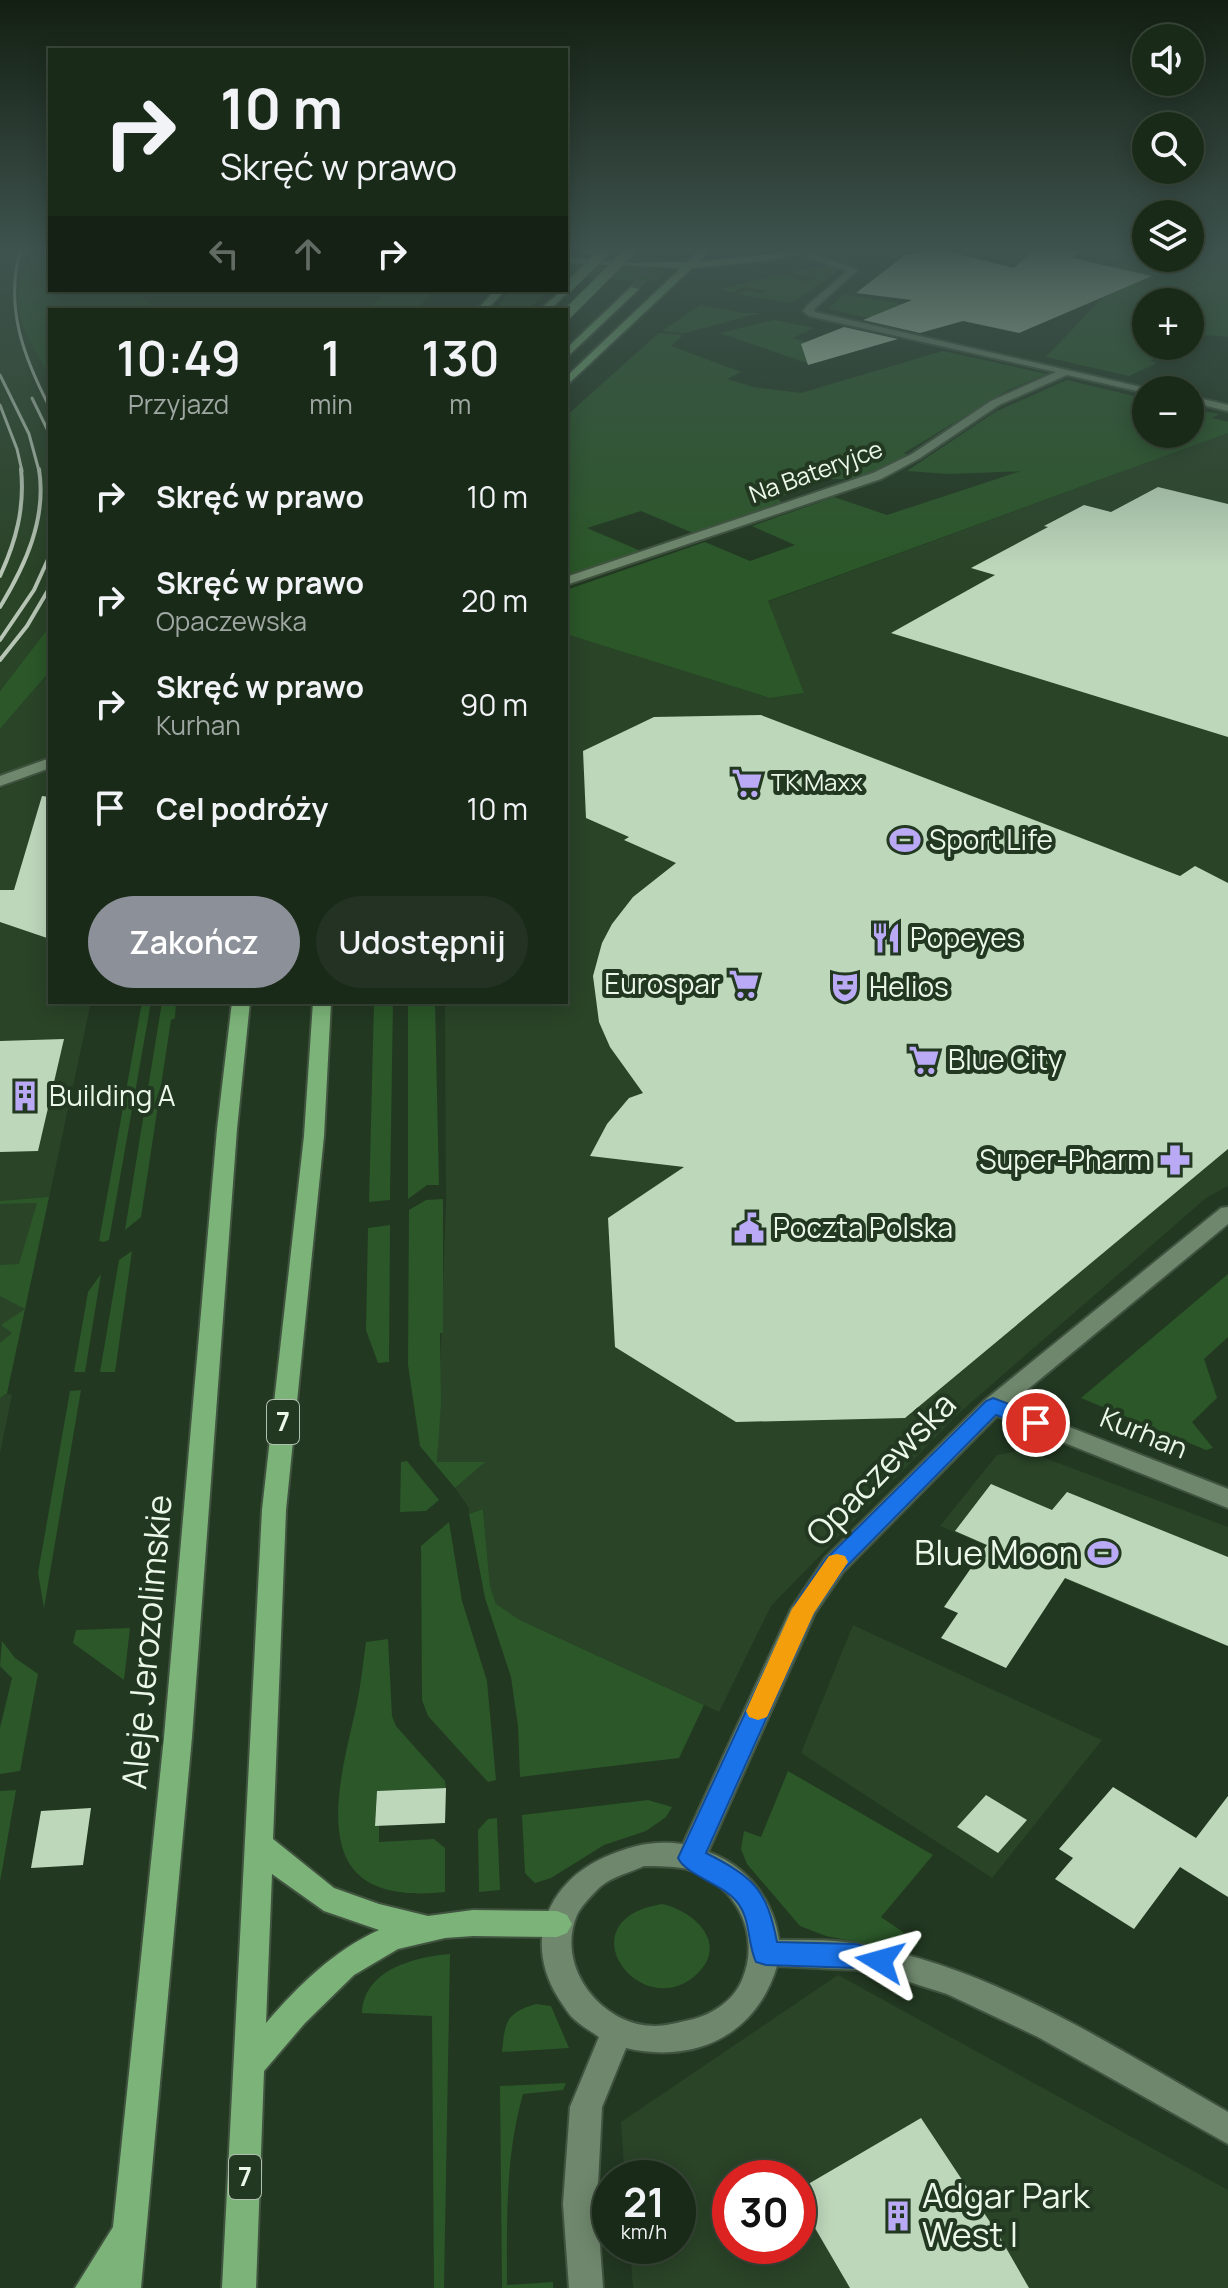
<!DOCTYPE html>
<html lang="pl">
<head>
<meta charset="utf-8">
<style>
  body { margin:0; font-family:Manrope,sans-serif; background:#233222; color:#f1f3f6; height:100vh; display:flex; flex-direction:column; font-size:30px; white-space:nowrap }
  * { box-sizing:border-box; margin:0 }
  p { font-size:26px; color:#9fa7a2 }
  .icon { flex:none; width:44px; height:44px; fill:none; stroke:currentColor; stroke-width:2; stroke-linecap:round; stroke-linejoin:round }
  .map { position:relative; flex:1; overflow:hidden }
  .panel { position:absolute; left:48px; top:308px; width:520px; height:696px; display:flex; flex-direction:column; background:#1a2a19; border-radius:0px; box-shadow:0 4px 20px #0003,0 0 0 2px #384638 }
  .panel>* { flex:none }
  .hud { position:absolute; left:48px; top:48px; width:520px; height:244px; border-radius:0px; box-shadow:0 4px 20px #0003,0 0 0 2px #384638; background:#1a2a19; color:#f1f3f6; overflow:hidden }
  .buttons { position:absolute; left:1132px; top:24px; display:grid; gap:16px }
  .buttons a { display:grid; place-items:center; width:72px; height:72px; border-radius:50%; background:#1a2a19; box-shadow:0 4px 20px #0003,0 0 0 2px #384638; font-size:40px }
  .speed { position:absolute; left:592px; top:2160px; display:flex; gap:16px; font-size:40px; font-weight:700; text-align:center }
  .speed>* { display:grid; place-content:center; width:104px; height:104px; border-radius:50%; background:#1a2a19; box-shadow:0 4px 20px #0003,0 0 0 2px #384638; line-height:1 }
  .speed small { font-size:20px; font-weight:400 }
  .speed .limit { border:12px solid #d22; background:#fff; color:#111 }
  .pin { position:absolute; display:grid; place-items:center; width:68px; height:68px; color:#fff; margin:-34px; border:4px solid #fff; border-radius:50%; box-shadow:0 2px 8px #0007 }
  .me { position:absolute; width:88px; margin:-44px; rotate:278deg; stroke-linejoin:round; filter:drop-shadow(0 0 6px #0008) }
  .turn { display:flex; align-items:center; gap:28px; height:168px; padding:0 40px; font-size:36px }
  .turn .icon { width:104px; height:104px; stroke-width:2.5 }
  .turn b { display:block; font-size:56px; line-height:68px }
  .lanes { display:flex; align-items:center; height:76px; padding:0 40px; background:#0003; justify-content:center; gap:40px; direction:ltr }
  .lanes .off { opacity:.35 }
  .eta { display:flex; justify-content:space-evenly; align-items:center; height:136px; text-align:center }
  .eta b { font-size:48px; font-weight:600; line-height:56px }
  .primary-button { display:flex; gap:16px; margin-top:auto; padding:16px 40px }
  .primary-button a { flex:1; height:92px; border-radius:48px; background:#8c9099; color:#fff; font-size:32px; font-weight:600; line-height:92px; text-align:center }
  .primary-button a+a { background:#233222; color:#f1f3f6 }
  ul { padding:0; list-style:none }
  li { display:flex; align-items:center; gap:24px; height:104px; padding:0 40px }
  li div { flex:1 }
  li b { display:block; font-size:30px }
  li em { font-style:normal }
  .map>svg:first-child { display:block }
</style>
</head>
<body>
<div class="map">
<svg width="1228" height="2288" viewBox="0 0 1228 2288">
  <rect width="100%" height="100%" fill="#223821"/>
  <g fill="#2a4428" fill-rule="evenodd">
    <path d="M0 247H37L26 263 27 334 50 378V626L0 691Z"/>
    <path d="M134 290H411L393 310H128L142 298Z"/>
    <path d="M1228 433V1186L1206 1198 958 1414 771 1606 719 1712 520 1620 496 1604 490 1586 483 1509 469 1514V1508L455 1488 483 1463 437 1462 446 1201 445 1002H566V634L770 698 803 693 767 602Z"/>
    <path d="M50 671V758L0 776V729Z"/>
    <path d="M50 770V1002H91L7 1393 12 1395 0 1453V789Z"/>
    <path d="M1024 1450 1228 1527V1561L1188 1631 940 1526 997 1455Z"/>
    <path d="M853 1625 1102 1740 992 1878 801 1753Z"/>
    <path d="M838 1975 1228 2190V2288H633L630 2246H678V2178H625L621 2122ZM730 2178H798V2246H730Z"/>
  </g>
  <g fill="#2b5729">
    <path d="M37 247H50V290H134L157 310H50V378C23 325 0 303 37 247Z"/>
    <path d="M997 247H1038L1023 260C1050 262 1078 267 1104 266 1133 264 1161 258 1190 258V248L1228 256V337L1205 335 1190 342V302H1146V346H1182L1150 361 1157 363 1129 376 1046 357 1109 291 986 256Z"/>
    <path d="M1106 247H1146V258H1151C1134 264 1116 263 1100 254Z"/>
    <path d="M566 265 667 270 657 280 645 282 566 275Z"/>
    <path d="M828 266 837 269 836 273 792 303 737 294 746 290 763 293 767 291 744 287 732 293 720 289 784 274 806 282 816 278 787 273Z"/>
    <path d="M388 290H434L416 310H368Z"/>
    <path d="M511 290H548L528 310H494Z"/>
    <path d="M844 294 925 308 904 326 828 309Z"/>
    <path d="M700 305 744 313H760L685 333 662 331Z"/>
    <path d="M774 320 814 328 792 338 849 353 810 364 720 333Z"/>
    <path d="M659 333 683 335 671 346 741 372 727 379 753 387 801 393 943 351 1047 374 1008 390 904 453 908 455 885 468 858 479H828L777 498 783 503 693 533 641 511 587 528 641 551 566 575V416Z"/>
    <path d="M1067 380 1146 399V434H1190V409L1219 414 1212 418 1228 422V433L768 601 804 693 770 698 566 634V590L705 542 750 561 795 545 752 526 834 497 887 515 1021 471 949 474 907 471 995 412Z"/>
    <path d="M50 626V671L0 729V691Z"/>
    <path d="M142 1002H151L109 1240 104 1242 99 1241Z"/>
    <path d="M162 1002H176L175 1018 171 1020 141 1217 125 1230Z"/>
    <path d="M374 1002H393L390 1194V1200L369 1202Z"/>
    <path d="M408 1002H435L439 1185H427L408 1199Z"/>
    <path d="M49 1197 7 1393 0 1398V1343L12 1333 1 1325 25 1309 0 1296V1265L19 1264 37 1203 0 1204V1201Z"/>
    <path d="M443 1199V1333H440L441 1403 437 1462H485L455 1488 420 1446 408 1365 409 1210 426 1200Z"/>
    <path d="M390 1225 389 1362 378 1363 366 1330 368 1228Z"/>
    <path d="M132 1251 115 1372H100L119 1260Z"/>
    <path d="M101 1274 85 1372H74L88 1292Z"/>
    <path d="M1228 1274V1337L1204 1359 1217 1398 1192 1422 1213 1448 1206 1450 1081 1398Z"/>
    <path d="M81 1390 44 1608 38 1573 70 1391Z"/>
    <path d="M407 1461 439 1500 426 1511 400 1512 401 1462Z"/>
    <path d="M483 1509 490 1586 496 1604 520 1620 704 1705 679 1758 520 1777 518 1726 511 1677 485 1598 469 1514Z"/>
    <path d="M449 1522 462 1601 487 1681 496 1780 488 1782 428 1716 422 1700 421 1546Z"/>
    <path d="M130 1628 124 1680 73 1643 76 1630Z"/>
    <path d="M388 1639 392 1716 396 1726 445 1781 446 1788 377 1791 375 1826H379V1842L434 1839 445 1848V1892C418 1895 379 1895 358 1874 319 1837 348 1748 357 1703 361 1683 363 1663 366 1642Z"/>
    <path d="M2 1641 15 1658 38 1674 20 1771 0 1774V1728L12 1678 0 1666Z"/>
    <path d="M788 1771 933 1855 881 1917 919 1943 908 1952 826 1936 800 1926 747 1864 741 1849 744 1831 761 1837Z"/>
    <path d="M16 1790 0 1882V1791Z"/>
    <path d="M648 1800 672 1807 666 1817 646 1831 604 1845 551 1878 535 1883 525 1873 522 1815Z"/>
    <path d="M497 1818 500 1890 479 1892 478 1830 488 1819Z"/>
    <path d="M662 1904C694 1911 729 1943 697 1974 641 2026 562 1920 662 1904Z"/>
    <path d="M450 1954 444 2288H434L432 2016 362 2013C364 1969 415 1957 450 1954Z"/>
    <path d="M536 2004 551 2006 569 2048 502 2052C505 2023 505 2013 536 2004Z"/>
    <path d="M566 2083 563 2090 523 2094C505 2158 507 2220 507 2285L553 2282V2288H502L500 2086Z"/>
  </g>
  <g fill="#bdd7bb">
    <path d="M1037 247H1083L1072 258 1152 276 1019 333 963 321 920 333 863 320 912 300 856 293 905 255 939 249 1014 268Z"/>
    <path d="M844 327 898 339 808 365 801 344Z"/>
    <path d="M1158 487 1228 504V737L891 633 995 575 971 568 1048 527 1044 526 1084 505 1111 512Z"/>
    <path d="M761 715 1180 876 1195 866 1228 883V1149L905 1418 736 1422 615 1347 608 1218 684 1167 590 1156 607 1124 629 1098 643 1093 610 1047 599 1022 593 976 602 943 612 924 633 897 676 863 624 840 629 837 586 818 583 751 654 717Z"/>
    <path d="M42 796 50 797V939L0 922V890H14Z"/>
    <path d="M64 1039 38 1151 0 1152V1041Z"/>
    <path d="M991 1484 1052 1510 1067 1492 1228 1557V1646L1065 1578 1006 1668 941 1638 958 1613 944 1607 987 1545 955 1531Z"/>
    <path d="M1113 1787 1196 1838 1228 1796V1897L1180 1867 1134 1929 1055 1879 1073 1858 1059 1849Z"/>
    <path d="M446 1788 445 1823 375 1826 377 1791Z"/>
    <path d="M986 1795 1027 1820 998 1853 957 1827Z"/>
    <path d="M91 1808 83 1865 31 1868 41 1811Z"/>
    <path d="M921 2118 998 2234 1029 2288H850L798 2199V2190Z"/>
  </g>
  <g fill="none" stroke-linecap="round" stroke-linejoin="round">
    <path stroke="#40553f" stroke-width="10" stroke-dasharray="10 5" stroke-linecap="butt" d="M603 247 638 261 645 268 644 276 634 289"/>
    <g stroke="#40533f" stroke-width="4">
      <g id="minor">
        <path d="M805 250 858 270 814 309 815 312 1154 390H1146V393L1067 375 999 405 920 458 881 479 566 585V577L873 473 912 454 991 401 1056 372 809 316 803 311 808 305 847 271 802 255Z"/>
        <path d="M1190 396 1228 405V411L1190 402Z"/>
        <path d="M50 758V768L0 786V776Z"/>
        <path d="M1228 1207V1224L1010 1404 1228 1489V1508L997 1416 843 1572 815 1613 708 1852C747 1866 773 1899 779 1940 805 1940 832 1939 858 1944 993 1967 1111 2045 1228 2112V2144L1038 2037 947 1994 906 1981 858 1970 777 1966C756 2036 694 2064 626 2048L602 2107 597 2204 603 2288H569L563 2204 570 2107 599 2037C591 2031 581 2026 574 2019 568 2014 564 2006 559 1999 523 1943 546 1883 605 1857 633 1845 653 1840 683 1844L791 1609 825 1558 985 1400 1221 1208ZM644 1866C658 1866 673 1866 687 1869 735 1882 762 1934 742 1980 733 2002 709 2017 685 2021 676 2023 665 2026 655 2026 601 2026 555 1966 577 1915 581 1906 593 1894 600 1887 611 1877 631 1872 644 1866Z"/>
      </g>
    </g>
    <g stroke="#40533f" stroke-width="4">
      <g id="major">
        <path d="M605 247H654L586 254 581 251Z"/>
        <path d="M703 247H712L698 262 834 247 764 261 692 268 566 386V377L681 268 566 263V257L632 263 687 262Z"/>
        <path d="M566 287 568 292 550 310H539Z"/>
        <path d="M631 287 639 289 566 358V349Z"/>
        <path d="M495 290H505L487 310H477Z"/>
        <path d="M232 1002H250L237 1129 192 1737 141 2288H75L113 2227 164 1737 217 1129Z"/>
        <path d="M313 1002H331L324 1136 286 1510 273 1839 334 1888 379 1904 428 1916 473 1910 557 1911 567 1915 572 1924 567 1933 557 1937 473 1936 445 1938 398 1949 354 1975 305 2023 264 2071 256 2288H222L262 1510 304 1136ZM272 1874 324 1911 379 1930C333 1951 299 1985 266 2023Z"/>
      </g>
    </g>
    <use href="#minor" fill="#6f886d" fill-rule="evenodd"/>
    <use href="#major" fill="#7cb379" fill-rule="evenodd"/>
    <g stroke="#b6c5b4" stroke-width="3">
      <path d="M21 247C4 306 23 356 50 408"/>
      <path d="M0 375 29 434 39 471"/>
      <path d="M32 398 50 435"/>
      <path d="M0 405 17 449 22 471"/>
    </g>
    <g stroke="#b6c5b4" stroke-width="4">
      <path d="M0 576C16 541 25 508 21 469"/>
      <path d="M0 607C25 566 47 519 39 469"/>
      <path d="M0 640 34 590 50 555"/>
      <path d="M0 660 27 626 50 587"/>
    </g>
    <g stroke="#40533f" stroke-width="12" stroke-linecap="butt">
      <g id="major-bridge">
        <path d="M566 289 609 247"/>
        <path d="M566 315 634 247"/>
      </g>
    </g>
    <use href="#major-bridge" stroke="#7cb379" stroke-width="10"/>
  </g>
  <linearGradient id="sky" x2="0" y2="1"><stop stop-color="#131f12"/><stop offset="0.44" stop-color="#3e534e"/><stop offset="1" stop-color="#3e534e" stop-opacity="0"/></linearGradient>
  <rect width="1228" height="567" fill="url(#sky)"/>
  <path fill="#1a73e8" stroke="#114b97" stroke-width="2" d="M993 1398 1043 1417 1046 1423 1043 1428 1036 1430 996 1415 842 1571 814 1612 706 1853C753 1877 767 1889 777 1942L856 1944 890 1953 894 1961 890 1970 880 1973 856 1968 766 1965 756 1962C747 1943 751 1919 737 1902 722 1883 687 1876 678 1858L796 1603 826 1559 986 1401Z"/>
  <path fill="#f59e0b" d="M837 1554 845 1556 848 1562 814 1613 767 1717 758 1720 749 1717 746 1711 792 1609 829 1556Z"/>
  <defs>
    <g id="supermarket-bare" transform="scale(2.4)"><path d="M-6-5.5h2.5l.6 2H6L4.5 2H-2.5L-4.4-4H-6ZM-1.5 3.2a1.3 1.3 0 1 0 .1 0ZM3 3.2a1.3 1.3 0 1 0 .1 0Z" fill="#baaaf6" stroke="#223821" stroke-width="2.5" paint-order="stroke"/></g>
    <g id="stadium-bare" transform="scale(2.4)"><path d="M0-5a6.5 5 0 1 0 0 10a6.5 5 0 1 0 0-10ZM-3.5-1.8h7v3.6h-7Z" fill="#baaaf6" stroke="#223821" stroke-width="2.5" paint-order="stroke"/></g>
    <g id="restaurant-bare" transform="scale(2.4)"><path d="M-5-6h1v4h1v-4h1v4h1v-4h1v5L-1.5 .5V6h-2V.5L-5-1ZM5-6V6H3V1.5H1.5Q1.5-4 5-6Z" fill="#baaaf6" stroke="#223821" stroke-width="2.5" paint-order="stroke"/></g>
    <g id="theatre-bare" transform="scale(2.4)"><path d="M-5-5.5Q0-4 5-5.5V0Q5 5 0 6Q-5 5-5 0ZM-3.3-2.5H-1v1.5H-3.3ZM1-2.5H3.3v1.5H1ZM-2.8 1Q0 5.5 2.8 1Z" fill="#baaaf6" stroke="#223821" stroke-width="2.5" paint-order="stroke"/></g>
    <g id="building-bare" transform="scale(2.4)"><path d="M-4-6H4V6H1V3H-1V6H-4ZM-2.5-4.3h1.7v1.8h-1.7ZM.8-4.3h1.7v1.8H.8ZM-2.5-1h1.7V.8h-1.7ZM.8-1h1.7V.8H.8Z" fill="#baaaf6" stroke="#223821" stroke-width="2.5" paint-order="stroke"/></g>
    <g id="pharmacy-bare" transform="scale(2.4)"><path d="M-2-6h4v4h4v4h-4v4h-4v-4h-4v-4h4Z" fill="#baaaf6" stroke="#223821" stroke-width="2.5" paint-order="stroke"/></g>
    <g id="civic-bare" transform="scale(2.4)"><path d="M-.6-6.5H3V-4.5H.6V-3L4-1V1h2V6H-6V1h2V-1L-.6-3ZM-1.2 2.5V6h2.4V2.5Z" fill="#baaaf6" stroke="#223821" stroke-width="2.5" paint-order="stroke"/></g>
  </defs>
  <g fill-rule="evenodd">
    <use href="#supermarket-bare" x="747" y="783"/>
    <use href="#stadium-bare" x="905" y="840"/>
    <use href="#restaurant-bare" x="886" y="938"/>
    <use href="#supermarket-bare" x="744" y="984"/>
    <use href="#theatre-bare" x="845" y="987"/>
    <use href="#supermarket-bare" x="924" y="1060"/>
    <use href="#building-bare" x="25" y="1096"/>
    <use href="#pharmacy-bare" x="1175" y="1160"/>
    <use href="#civic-bare" x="749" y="1228"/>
    <use href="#stadium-bare" x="1103" y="1553"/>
    <use href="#building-bare" x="898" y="2216"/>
  </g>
  <g text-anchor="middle" stroke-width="8" stroke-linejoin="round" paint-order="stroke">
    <g font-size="24" fill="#ebf8e9" stroke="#223821">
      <text transform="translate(816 472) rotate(-20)" y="8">Na Bateryjce</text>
    </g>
    <g font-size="24" fill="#ebf8e9" stroke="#223821" text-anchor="start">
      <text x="771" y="791">TK Maxx</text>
    </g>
    <g fill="#223821" stroke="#afbead" stroke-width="2">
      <rect x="267" y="1400" width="32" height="44" rx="6"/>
      <rect x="229" y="2155" width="32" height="44" rx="6"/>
    </g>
    <g font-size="26" font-weight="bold" fill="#ebf8e9">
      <text x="283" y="1431">7</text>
      <text x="245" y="2186">7</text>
    </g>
    <g font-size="28" fill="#ebf8e9" stroke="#223821" text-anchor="start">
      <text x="929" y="850">Sport Life</text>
      <text x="910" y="948">Popeyes</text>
      <text x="720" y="994" text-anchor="end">Eurospar</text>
      <text x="869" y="997">Helios</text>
      <text x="948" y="1070">Blue City</text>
      <text x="49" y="1106">Building A</text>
      <text x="1151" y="1170" text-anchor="end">Super-Pharm</text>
      <text x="773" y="1238">Poczta Polska</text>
    </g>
    <g font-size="28" fill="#ebf8e9" stroke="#223821">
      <text transform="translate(1144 1433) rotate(22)" y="10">Kurhan</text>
    </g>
    <g font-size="34" fill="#ebf8e9" stroke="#223821">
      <text transform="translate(881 1469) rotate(-46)" y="12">Opaczewska</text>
      <text transform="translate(147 1642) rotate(-85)" y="12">Aleje Jerozolimskie</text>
    </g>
    <g font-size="34" fill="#ebf8e9" stroke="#223821" text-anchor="end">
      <text x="1079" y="1565">Blue Moon</text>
      <text x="922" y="2208" text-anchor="start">Adgar Park<tspan x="922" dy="39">West I</tspan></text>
    </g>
  </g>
</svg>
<div class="buttons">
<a><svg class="icon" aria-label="sound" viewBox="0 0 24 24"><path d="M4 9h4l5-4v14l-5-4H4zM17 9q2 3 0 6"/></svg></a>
<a><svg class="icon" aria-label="search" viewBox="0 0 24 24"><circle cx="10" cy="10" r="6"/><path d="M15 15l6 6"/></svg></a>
<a><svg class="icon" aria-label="layers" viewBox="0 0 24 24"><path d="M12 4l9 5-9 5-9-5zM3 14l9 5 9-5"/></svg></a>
<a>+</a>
<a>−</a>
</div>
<div class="speed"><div>21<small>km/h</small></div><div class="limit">30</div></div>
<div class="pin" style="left:1036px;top:1423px;background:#d93025"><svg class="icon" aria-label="arrive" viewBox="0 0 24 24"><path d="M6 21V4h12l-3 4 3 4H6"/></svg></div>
<svg class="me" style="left:880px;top:1961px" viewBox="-20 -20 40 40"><path d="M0-17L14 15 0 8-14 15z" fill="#1a73e8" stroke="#fff" stroke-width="4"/></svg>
<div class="hud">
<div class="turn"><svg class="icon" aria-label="right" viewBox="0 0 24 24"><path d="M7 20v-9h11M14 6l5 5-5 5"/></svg><div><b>10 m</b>Skręć w prawo</div></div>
<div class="lanes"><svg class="icon off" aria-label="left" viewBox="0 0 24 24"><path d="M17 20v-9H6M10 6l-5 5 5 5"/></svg><svg class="icon off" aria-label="ahead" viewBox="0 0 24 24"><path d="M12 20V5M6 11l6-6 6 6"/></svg><svg class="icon" aria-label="right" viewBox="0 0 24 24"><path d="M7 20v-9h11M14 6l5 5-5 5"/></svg></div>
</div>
<section class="panel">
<div class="eta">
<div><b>10:49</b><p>Przyjazd</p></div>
<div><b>1</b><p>min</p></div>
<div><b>130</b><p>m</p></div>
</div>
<ul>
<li><svg class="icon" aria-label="right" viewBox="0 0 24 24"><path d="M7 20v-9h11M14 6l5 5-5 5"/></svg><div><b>Skręć w prawo</b></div><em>10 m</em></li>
<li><svg class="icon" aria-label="right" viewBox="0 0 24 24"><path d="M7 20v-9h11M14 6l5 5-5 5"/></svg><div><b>Skręć w prawo</b><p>Opaczewska</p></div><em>20 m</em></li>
<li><svg class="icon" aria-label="right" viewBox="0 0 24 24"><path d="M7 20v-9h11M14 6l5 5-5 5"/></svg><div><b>Skręć w prawo</b><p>Kurhan</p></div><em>90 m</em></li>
<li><svg class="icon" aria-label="arrive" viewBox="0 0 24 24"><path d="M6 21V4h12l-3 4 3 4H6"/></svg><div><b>Cel podróży</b></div><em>10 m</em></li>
</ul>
<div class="primary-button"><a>Zakończ</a><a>Udostępnij</a></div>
</section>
</div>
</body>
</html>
